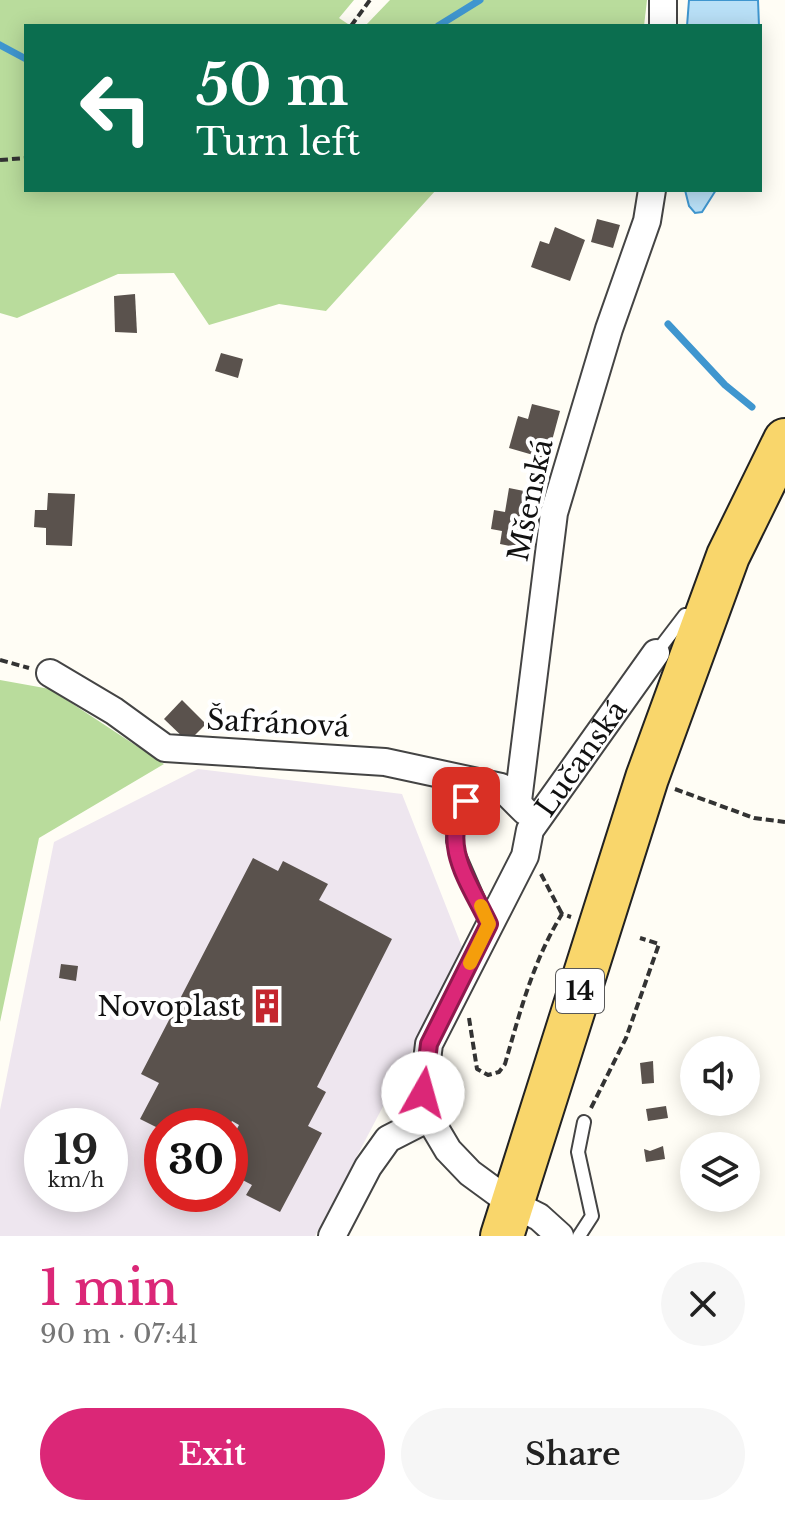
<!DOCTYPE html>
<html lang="en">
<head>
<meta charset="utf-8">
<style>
  body { margin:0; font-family:"Libre Baskerville",serif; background:#f6f6f6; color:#222; height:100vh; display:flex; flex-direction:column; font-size:30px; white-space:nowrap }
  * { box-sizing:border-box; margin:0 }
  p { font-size:26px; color:#767676 }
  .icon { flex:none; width:44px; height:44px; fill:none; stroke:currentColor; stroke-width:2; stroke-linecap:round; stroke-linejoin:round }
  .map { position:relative; height:1236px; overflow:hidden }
  .sheet { display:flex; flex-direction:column; background:#fff; flex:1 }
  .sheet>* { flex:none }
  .banner { position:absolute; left:24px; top:24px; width:738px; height:168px; border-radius:0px; box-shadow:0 4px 20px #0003; background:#0b6e4f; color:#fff; overflow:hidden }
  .fabs { position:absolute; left:680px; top:1036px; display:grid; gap:16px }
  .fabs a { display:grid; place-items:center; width:80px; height:80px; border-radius:50%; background:#fff; box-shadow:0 4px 20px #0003; font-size:40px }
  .speed { position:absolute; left:24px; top:1108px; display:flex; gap:16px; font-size:40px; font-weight:700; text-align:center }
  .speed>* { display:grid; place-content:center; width:104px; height:104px; border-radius:50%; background:#fff; box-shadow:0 4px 20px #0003; line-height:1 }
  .speed small { font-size:20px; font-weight:400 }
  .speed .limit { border:12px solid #d22; background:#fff; color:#111 }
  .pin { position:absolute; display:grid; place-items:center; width:68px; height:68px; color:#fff; margin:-34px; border-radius:16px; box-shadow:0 4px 12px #0006 }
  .me { position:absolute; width:88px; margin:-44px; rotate:7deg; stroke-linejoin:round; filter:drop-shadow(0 0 6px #0008) }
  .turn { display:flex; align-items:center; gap:28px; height:168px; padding:0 40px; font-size:36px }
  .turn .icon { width:104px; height:104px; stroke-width:2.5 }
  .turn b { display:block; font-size:56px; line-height:68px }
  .round { display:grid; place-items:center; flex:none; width:84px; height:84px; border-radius:42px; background:#f6f6f6 }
  .head { display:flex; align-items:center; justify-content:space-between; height:136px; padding:0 40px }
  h1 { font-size:48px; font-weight:600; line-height:60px; color:#db2777 }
  .primary-button { display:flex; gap:16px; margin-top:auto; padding:16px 40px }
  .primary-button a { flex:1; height:92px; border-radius:48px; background:#db2777; color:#fff; font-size:32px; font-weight:600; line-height:92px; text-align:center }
  .primary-button a+a { background:#f6f6f6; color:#222 }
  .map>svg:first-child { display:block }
</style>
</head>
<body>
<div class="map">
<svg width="785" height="1236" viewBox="0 0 785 1236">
  <rect width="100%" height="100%" fill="#fffdf5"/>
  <path fill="#eee6ef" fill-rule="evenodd" d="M198 769 402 794 464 952 315 1236H0V1110L54 842ZM42 1126H110V1194H42ZM162 1126H230V1194H162Z"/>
  <g fill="#b9dc9c">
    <path d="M0 0H354L339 18 351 26H26V190H436L326 311 279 304 209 325 174 273 118 274 17 318 0 313Z"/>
    <path d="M390 0H647L644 26H365Z"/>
    <path d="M0 680 50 689 164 764 39 838 0 1022Z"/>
  </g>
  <g fill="#b9e0f7" stroke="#3f96cf" stroke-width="2">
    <path d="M689 0H758L759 26H687Z"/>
    <path d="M716 190 702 212 695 213 689 206 685 190Z"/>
  </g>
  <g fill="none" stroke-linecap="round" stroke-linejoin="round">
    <g stroke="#3f96cf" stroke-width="7">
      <path d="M438 26 480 0"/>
      <path d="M0 45 26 59"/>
      <path d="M668 324 725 385 752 407"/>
    </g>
  </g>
  <g fill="#5a524d">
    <path d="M597 219 620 225 613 248 591 242Z"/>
    <path d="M555 227 585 240 570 281 531 267 540 241 549 244Z"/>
    <path d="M135 294 137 333 115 332 114 296Z"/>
    <path d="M221 353 243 359 238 378 215 371Z"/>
    <path d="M532 404 560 411 547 459 509 448 518 416 528 419Z"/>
    <path d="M509 488 539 494 531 550 500 544 502 531 491 529 494 510 505 512Z"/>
    <path d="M48 493 75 494 72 546 46 545V528L34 527 35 510H47Z"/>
    <path d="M182 700 206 724 188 742 164 719Z"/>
    <path d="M253 858 278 871 283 861 328 884 319 900 392 939 317 1087 326 1092 308 1126 322 1133 280 1212 246 1195 252 1185 235 1176 230 1186V1142L239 1125 232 1121 229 1126H162V1130L140 1119 159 1083 141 1074Z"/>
    <path d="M61 964 78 966 76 981 59 978Z"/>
    <path d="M653 1061 654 1083 642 1084 640 1063Z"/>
    <path d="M691 1068 694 1083 688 1085 684 1069Z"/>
    <path d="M666 1106 668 1118 648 1121 646 1109Z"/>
    <path d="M663 1146 665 1159 646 1162 644 1149 650 1151Z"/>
  </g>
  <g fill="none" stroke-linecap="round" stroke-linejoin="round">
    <g stroke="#444" stroke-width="16">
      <g id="lane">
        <path d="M656 653 685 615"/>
        <path d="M478 782 454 820 453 841 489 924"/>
        <path d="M579 1236 592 1216 578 1152 584 1122"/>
      </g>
    </g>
    <g stroke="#444" stroke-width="30">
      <g id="street">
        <path d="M663 26V0"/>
        <path d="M50 673 114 711 165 748 385 762 501 787 525 811"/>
        <path d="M518 801 554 513 609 329 647 221 652 190"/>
        <path d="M332 1236 368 1167 388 1139 429 1118"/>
        <path id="s1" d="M560 1236 539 1217 511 1203 470 1173 448 1150 429 1118 423 1093 429 1044 525 856 530 830 656 653"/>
      </g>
    </g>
    <g stroke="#222" stroke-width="46">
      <path id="primary" d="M502 1236 647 778 728 556 785 440"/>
    </g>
    <g stroke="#333" stroke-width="4" stroke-dasharray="8 4" stroke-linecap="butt">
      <path d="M351 26 370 0"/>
      <path d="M0 160 26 158"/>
      <path d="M0 660 29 668"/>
      <path d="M675 789 754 818 785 822"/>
      <path d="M541 874 562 914"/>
      <path d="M469 1018 477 1069 488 1075 499 1072 505 1064C520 1012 533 961 562 914L571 917"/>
      <path d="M591 1108 626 1038 659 944 640 938"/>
    </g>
    <use href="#lane" stroke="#fff" stroke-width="12"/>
    <use href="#street" stroke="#fff" stroke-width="26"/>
    <use href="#primary" stroke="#f9d66b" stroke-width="42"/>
  </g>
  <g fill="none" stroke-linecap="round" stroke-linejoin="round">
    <g stroke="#8e194d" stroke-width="20">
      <path id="route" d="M423 1093 429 1044 489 924C469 882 439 845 466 801"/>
    </g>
    <use href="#route" stroke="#db2777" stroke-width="14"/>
    <path stroke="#f59e0b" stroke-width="14" d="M470 963 489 924 481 906"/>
  </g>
  <defs>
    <g id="building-bare" transform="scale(2.76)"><path d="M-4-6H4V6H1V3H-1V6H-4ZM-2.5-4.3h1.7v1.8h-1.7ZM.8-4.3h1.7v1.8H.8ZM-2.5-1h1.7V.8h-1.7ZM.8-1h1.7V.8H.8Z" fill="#c4262e" stroke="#fff" stroke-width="2.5" paint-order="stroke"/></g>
  </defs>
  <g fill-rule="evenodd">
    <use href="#building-bare" x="267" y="1006"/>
  </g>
  <g text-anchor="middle" stroke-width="8" stroke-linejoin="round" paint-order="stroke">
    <rect fill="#fff" stroke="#585858" stroke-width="2" x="556" y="969" width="48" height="44" rx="6"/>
    <g font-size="26" font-weight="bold" fill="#111">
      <text x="580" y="1000">14</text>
    </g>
    <g font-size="28" fill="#111" stroke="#fff">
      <text transform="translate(530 500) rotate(-78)" y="10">Mšenská</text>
      <text transform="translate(278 723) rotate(3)" y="10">Šafránová</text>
      <text dy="10" stroke="none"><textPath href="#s1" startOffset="580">Lučanská</textPath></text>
    </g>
    <g font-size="28" fill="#111" stroke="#fff" text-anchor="end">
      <text x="241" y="1016">Novoplast</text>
    </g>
  </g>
</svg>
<div class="fabs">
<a><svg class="icon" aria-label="sound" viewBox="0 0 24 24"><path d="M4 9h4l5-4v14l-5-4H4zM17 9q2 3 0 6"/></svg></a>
<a><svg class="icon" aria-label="layers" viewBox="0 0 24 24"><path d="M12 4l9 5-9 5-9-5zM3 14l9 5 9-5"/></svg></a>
</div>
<div class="speed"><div>19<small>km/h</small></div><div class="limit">30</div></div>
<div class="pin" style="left:466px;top:801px;background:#d93025"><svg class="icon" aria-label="arrive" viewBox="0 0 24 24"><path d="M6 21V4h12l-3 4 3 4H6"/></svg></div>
<svg class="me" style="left:423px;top:1093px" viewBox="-20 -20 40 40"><circle r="19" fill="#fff"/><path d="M0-13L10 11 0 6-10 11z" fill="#db2777"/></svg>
<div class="banner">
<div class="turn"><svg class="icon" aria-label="left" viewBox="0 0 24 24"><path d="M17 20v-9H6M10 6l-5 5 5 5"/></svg><div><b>50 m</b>Turn left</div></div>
</div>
</div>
<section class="sheet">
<div class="head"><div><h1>1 min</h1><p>90 m · 07:41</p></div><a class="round"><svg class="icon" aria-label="close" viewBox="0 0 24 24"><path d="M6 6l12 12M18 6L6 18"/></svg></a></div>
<div class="primary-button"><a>Exit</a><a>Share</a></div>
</section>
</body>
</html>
